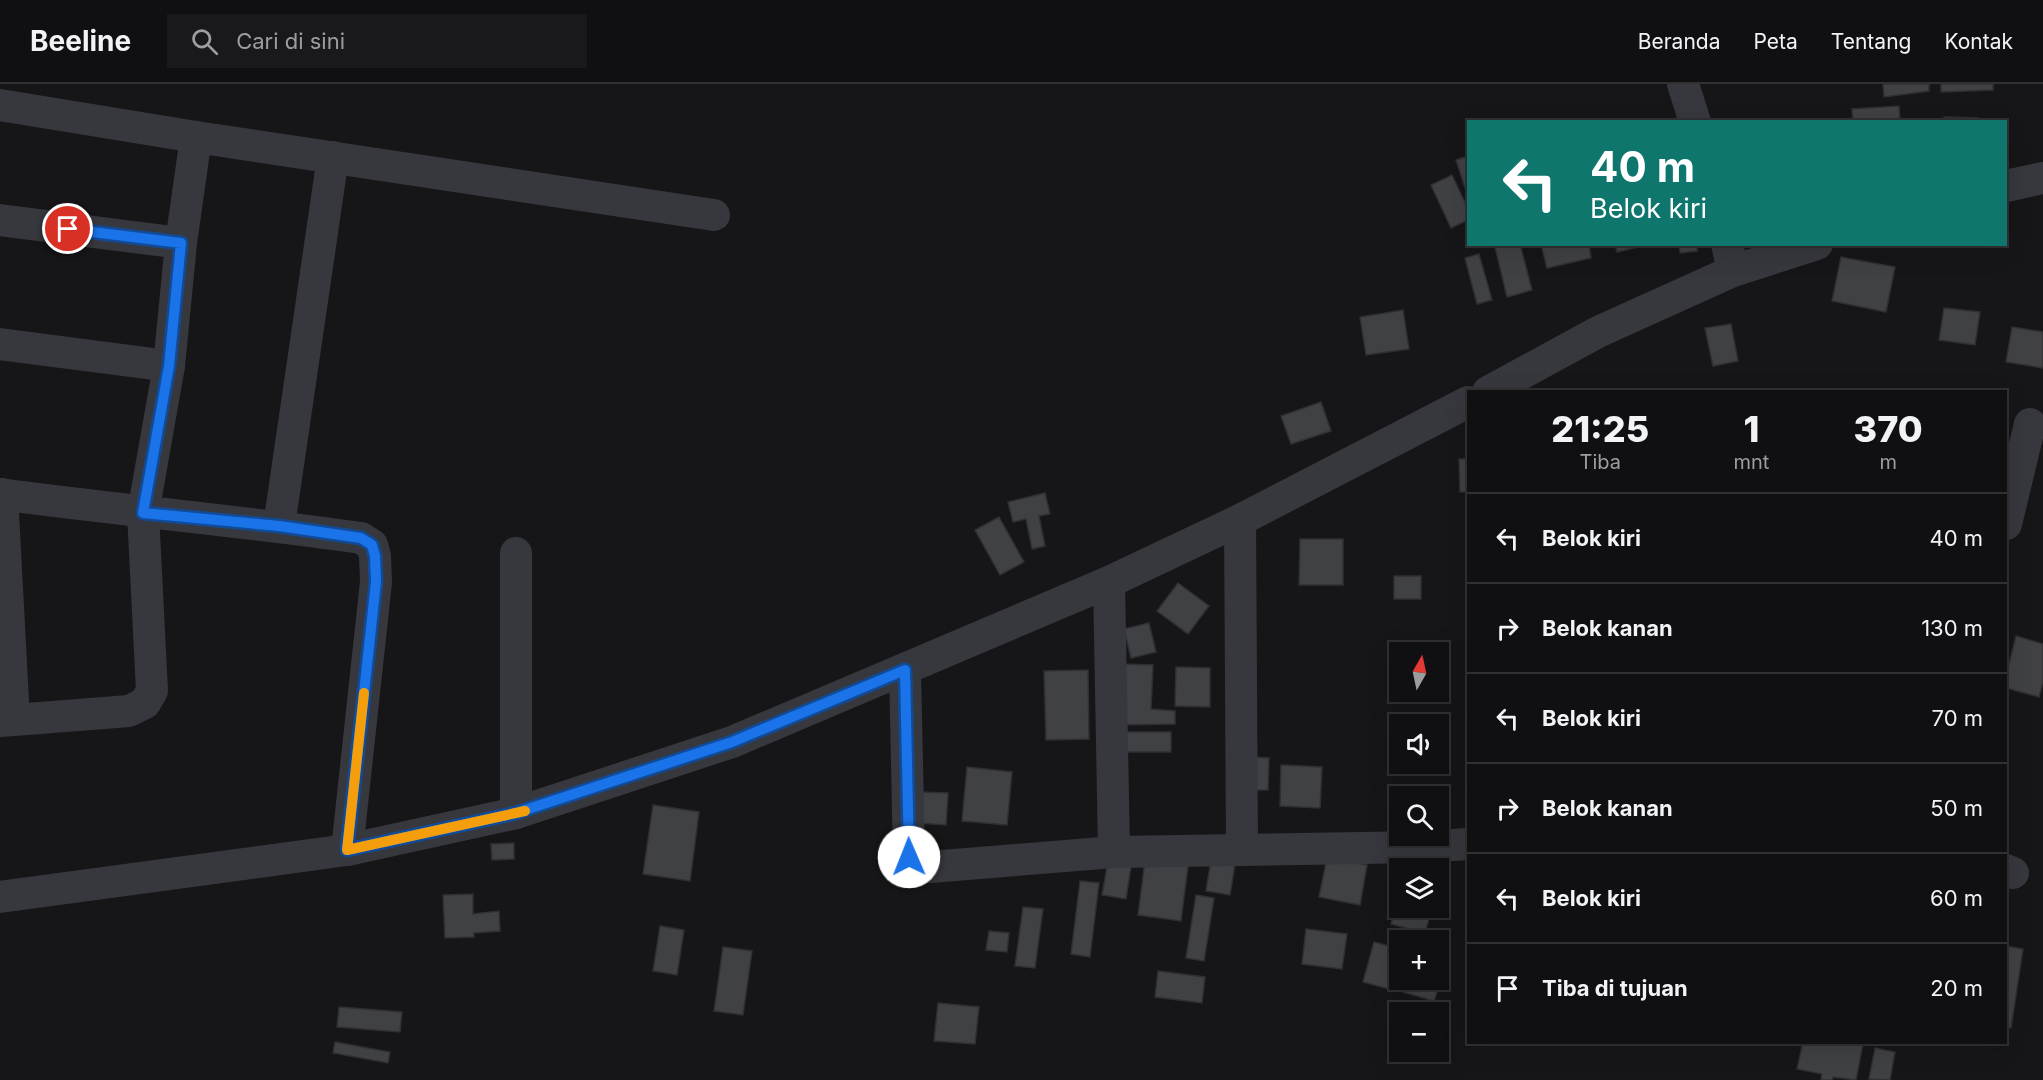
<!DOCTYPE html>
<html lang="id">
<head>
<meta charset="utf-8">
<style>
  body { margin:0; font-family:Inter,sans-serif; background:#19191b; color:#f1f3f6; height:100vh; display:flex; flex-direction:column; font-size:22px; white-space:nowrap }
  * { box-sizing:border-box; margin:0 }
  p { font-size:20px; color:#9c9d9f }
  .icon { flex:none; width:33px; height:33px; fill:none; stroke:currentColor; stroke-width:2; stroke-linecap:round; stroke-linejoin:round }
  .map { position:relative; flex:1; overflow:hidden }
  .details { position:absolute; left:1467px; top:306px; width:540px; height:654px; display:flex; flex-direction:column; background:#101012; border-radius:0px; box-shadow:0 6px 24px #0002,0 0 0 2px #303032 }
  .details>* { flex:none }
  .banner { position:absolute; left:1467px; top:36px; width:540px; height:126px; border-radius:0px; box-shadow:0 6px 24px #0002,0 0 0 2px #303032; background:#0f766e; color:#fff; overflow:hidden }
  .needle { width:39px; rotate:9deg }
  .buttons { position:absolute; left:1389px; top:558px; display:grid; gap:12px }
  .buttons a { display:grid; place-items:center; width:60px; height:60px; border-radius:0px; background:#101012; box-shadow:0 6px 24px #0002,0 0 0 2px #303032; font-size:30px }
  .pin { position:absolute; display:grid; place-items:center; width:51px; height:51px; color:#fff; margin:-26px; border:3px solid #fff; border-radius:50%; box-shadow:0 2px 6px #0007 }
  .me { position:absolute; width:66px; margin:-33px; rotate:359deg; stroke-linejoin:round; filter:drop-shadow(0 0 4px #0008) }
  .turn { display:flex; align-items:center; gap:21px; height:126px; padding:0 24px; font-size:27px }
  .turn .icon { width:78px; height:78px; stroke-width:2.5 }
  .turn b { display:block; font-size:42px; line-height:51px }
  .eta { display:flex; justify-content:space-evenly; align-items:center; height:102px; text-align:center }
  .eta b { font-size:36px; font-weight:800; line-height:42px }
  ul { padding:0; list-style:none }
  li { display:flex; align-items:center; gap:18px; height:90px; padding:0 24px; border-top:2px solid #303032 }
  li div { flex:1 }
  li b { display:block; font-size:22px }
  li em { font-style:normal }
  header { display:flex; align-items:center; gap:36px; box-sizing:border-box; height:84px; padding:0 30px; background:#101012; border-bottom:2px solid #303032 }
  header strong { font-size:28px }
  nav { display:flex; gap:33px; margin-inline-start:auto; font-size:21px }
  .search { width:420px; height:54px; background:#19191b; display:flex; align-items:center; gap:15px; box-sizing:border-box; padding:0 21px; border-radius:0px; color:#9c9d9f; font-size:22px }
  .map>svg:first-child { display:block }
</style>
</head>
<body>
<header>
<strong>Beeline</strong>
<div class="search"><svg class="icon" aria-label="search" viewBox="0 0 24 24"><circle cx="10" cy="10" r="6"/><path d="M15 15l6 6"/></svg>Cari di sini</div>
<nav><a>Beranda</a><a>Peta</a><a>Tentang</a><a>Kontak</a></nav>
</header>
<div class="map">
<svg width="2043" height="996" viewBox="0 0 2043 996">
  <rect width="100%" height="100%" fill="#161618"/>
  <g fill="#404145" stroke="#303034" stroke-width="1.5">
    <path d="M1883 0H1929V7L1884 13Z"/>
    <path d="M1941 0H1993V6L1941 8Z"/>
    <path d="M1899 22 1900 38H1853L1852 25Z"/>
    <path d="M1944 33 1978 34V38H1944Z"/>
    <path d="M1468 72V113L1456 76Z"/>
    <path d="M1452 91 1468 125V136L1451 144 1431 101Z"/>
    <path d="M1507 160H1520L1532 206 1507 213 1495 163Z"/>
    <path d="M1541 160H1589L1591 174 1547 184Z"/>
    <path d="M1615 160H1650L1617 168Z"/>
    <path d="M1679 160H1697V167L1680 169Z"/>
    <path d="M1479 170 1492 216 1477 220 1465 174Z"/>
    <path d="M1841 173 1895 183 1886 228 1832 217Z"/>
    <path d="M1944 224 1980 228 1975 261 1939 256Z"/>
    <path d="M1403 226 1409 265 1366 271 1360 233Z"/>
    <path d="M1731 240 1738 277 1713 282 1705 244Z"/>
    <path d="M2012 243 2043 248V284L2006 278Z"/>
    <path d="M1321 318 1331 347 1291 360 1281 332Z"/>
    <path d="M1459 375H1468V408H1460Z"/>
    <path d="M1045 409 1050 430 1039 432 1045 462 1032 465 1026 435 1013 438 1008 418Z"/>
    <path d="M999 433 1024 478 1000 491 975 446Z"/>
    <path d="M1300 455H1343V501H1299Z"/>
    <rect x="1394" y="492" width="27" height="23"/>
    <path d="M1178 499 1209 522 1188 550 1157 527Z"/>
    <path d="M1149 539 1156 568 1131 574 1124 545Z"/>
    <path d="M2016 552 2043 560V598L2039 613 2006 604V592Z"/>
    <path d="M1120 580 1153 581 1151 625 1175 627V640L1117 641Z"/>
    <path d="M1176 583 1210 584V623L1175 622Z"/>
    <path d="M1088 586 1089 655 1046 656 1044 587Z"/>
    <rect x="1122" y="648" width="49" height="20"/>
    <path d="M1247 673 1269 674 1268 706H1246Z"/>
    <path d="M1281 681 1322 683 1320 724 1280 722Z"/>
    <path d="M967 683 1012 688 1007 741 962 737Z"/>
    <path d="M919 708 948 709 946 741 917 739Z"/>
    <path d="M653 721 699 728 690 797 643 790Z"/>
    <path d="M514 759V775L492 776 491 760Z"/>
    <path d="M1212 770 1236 774 1230 811 1206 807Z"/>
    <path d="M1109 772 1132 776 1126 815 1102 811Z"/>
    <path d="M1327 774 1367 781 1360 821 1319 813Z"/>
    <path d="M1145 777 1188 782 1181 837 1138 831Z"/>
    <path d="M1080 797 1099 799 1090 873 1071 870Z"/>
    <path d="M1400 809V824H1432L1425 849 1391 840Z"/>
    <path d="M473 810V830L499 827 500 847 474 849V853L445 854 443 811Z"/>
    <path d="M1196 811 1214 814 1204 877 1186 874Z"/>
    <path d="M1023 823 1043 825 1035 884 1015 882Z"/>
    <path d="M660 842 684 846 677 891 653 887Z"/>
    <path d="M1306 845 1347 850 1342 885 1302 880Z"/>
    <path d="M989 847 1009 849 1007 868 986 866Z"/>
    <path d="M1374 858 1400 865V884L1393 906 1363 898Z"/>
    <path d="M2006 862 2023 865 2011 944 2006 943Z"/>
    <path d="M723 863 752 867 743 931 714 927Z"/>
    <path d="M1438 885 1444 887 1434 917 1403 908 1407 896H1438Z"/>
    <path d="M1158 887 1205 893 1202 919 1155 913Z"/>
    <path d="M938 919 979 923 975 960 934 957Z"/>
    <path d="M339 923 402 928 400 948 337 943Z"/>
    <path d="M335 958 390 968 388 979 333 969Z"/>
    <path d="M1803 958 1863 960 1856 996 1833 993 1832 996H1821L1822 990 1797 985Z"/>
    <path d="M1875 964 1895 968 1890 996 1869 995Z"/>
  </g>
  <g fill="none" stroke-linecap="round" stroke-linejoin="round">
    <g stroke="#37383d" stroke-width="32">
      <path d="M1683 0 1695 38"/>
      <path d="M0 21 196 53 181 159 169 282 143 429 152 607 145 619 129 627 14 636"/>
      <path d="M196 53 714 131"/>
      <path d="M2006 102 2043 94"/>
      <path d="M0 136 181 159"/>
      <path d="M1727 160 1733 187"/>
      <path d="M0 260 169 282"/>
      <path d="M1488 308 1598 248 1733 187 1817 160"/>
      <path d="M0 410C120 426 241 437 361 454L372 461 375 472 376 498 347 766"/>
      <path d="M1240 436 1242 765"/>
      <path d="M2006 440 2030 340"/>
      <path d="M279 442 333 73"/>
      <path d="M516 469V729"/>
      <path d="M1109 498 1114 768"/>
      <path d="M905 586 909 773 917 780 930 783 1114 768 1422 763 1468 760"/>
      <path d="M0 637 14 636 2 410"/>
      <path d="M2006 786 2013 789"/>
      <path d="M0 813 347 766 516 729 732 658 1109 498 1240 436 1468 318"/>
    </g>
  </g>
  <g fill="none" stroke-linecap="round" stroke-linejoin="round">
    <g stroke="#114b97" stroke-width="15">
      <path id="route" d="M68 145 181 159 169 282 143 429 279 442 361 454 372 461 375 472 376 498 347 766 516 729 732 658 905 586 909 773"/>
    </g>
    <use href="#route" stroke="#1a73e8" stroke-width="10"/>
    <path stroke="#f59e0b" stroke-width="10" d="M364 609 347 766 525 727"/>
  </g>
</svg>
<div class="buttons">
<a><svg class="needle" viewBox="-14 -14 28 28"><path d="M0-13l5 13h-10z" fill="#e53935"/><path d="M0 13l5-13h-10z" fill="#9c9d9f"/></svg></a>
<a><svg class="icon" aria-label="sound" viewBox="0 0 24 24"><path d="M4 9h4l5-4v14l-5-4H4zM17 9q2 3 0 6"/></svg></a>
<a><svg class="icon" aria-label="search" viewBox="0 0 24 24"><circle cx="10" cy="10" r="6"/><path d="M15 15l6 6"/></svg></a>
<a><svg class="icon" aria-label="layers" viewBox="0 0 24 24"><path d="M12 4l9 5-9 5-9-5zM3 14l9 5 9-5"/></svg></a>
<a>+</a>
<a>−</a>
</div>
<div class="pin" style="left:68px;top:145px;background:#d93025"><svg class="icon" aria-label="arrive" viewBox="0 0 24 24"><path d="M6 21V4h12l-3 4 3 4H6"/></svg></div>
<svg class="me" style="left:909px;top:773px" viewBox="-20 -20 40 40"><circle r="19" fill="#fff"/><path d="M0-13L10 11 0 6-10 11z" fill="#1a73e8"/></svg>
<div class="banner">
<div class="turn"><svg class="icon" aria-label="left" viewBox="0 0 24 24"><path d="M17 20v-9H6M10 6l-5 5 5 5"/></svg><div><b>40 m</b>Belok kiri</div></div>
</div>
<section class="details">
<div class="eta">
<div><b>21:25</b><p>Tiba</p></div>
<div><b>1</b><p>mnt</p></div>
<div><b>370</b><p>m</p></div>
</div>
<ul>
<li><svg class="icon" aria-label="left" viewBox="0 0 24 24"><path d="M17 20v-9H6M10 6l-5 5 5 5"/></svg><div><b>Belok kiri</b></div><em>40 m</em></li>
<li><svg class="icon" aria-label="right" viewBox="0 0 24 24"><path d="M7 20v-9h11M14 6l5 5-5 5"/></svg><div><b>Belok kanan</b></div><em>130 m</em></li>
<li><svg class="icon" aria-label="left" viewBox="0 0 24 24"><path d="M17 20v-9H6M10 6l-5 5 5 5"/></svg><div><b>Belok kiri</b></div><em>70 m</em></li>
<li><svg class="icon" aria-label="right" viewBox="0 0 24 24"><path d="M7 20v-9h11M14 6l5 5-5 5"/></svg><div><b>Belok kanan</b></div><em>50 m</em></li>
<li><svg class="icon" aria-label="left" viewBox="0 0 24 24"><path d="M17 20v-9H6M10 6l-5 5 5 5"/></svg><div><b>Belok kiri</b></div><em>60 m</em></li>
<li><svg class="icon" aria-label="arrive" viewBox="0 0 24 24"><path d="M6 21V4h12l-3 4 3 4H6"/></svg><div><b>Tiba di tujuan</b></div><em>20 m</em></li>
</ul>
</section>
</div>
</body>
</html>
